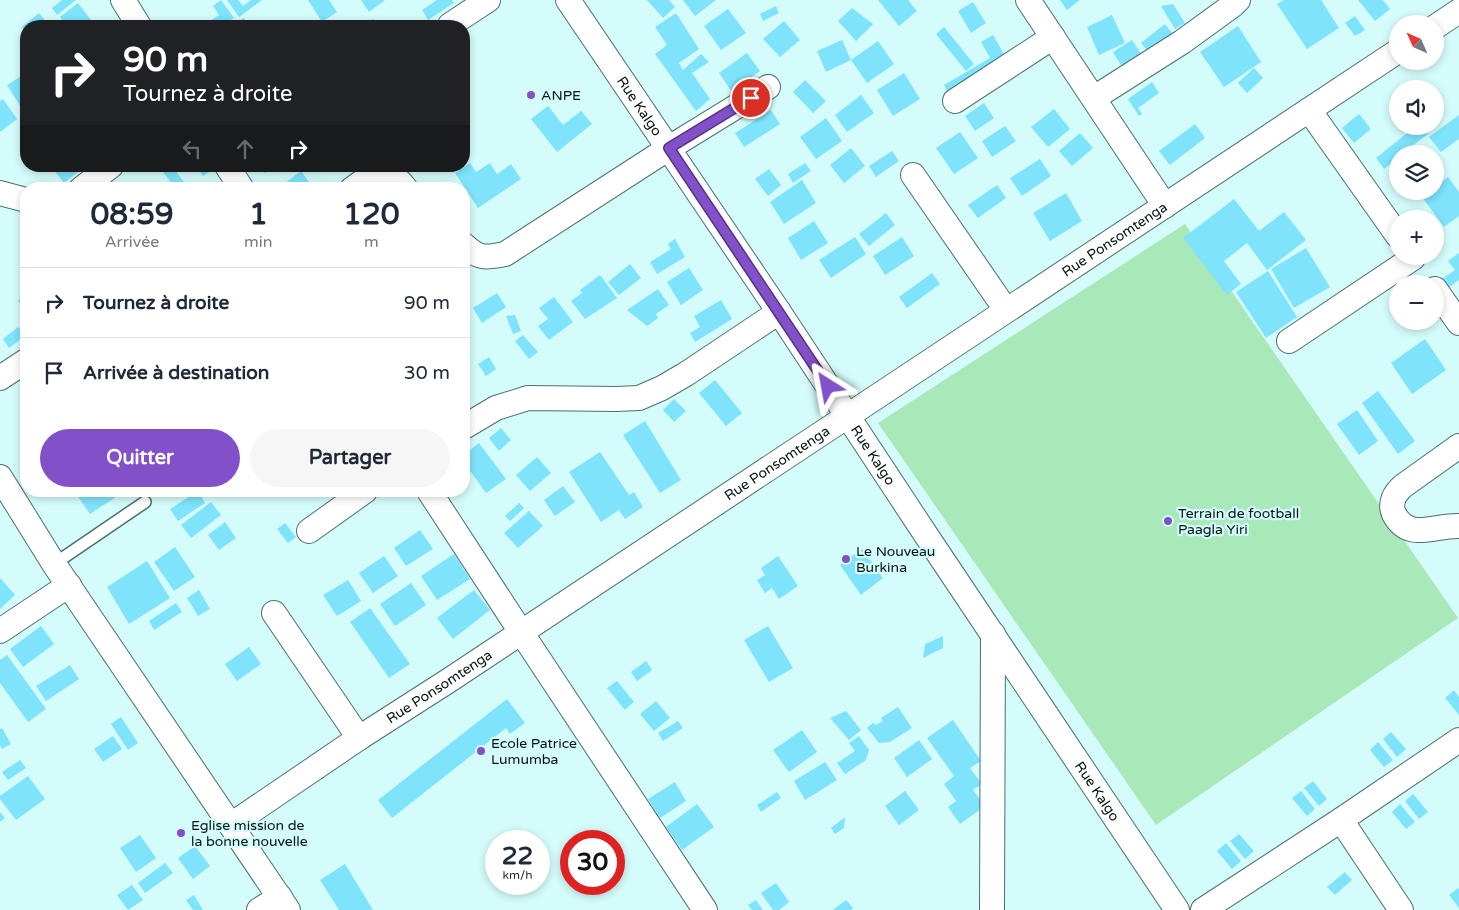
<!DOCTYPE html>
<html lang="fr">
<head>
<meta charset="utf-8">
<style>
  body { margin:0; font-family:"Varela Round",sans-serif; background:#f6f6f7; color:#1f2937; height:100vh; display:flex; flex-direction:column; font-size:19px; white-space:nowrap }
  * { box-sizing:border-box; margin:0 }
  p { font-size:16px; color:#747a83 }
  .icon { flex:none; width:28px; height:28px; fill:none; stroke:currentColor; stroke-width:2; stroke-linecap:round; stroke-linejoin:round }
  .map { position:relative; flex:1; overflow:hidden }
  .side { position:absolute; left:20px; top:182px; width:450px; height:315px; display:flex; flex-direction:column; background:#fff; border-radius:20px; box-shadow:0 2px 8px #0003 }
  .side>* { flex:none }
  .banner { position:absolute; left:20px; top:20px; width:450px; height:152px; border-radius:20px; box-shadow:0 2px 8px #0003; background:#202124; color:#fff; overflow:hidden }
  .needle { width:32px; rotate:315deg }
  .fabs { position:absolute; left:1389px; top:15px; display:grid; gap:10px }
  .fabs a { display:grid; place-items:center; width:55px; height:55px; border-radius:50%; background:#fff; box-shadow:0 2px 8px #0003; font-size:25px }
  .speed { position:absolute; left:485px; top:830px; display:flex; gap:10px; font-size:25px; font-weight:700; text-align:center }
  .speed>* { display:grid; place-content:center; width:65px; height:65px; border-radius:50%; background:#fff; box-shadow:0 2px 8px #0003; line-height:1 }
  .speed small { font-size:12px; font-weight:400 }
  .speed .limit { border:8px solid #d22; background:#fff; color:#111 }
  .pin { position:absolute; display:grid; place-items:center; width:42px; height:42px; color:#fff; margin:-21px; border:2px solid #fff; border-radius:50%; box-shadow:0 1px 5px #0007 }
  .me { position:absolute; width:55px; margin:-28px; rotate:326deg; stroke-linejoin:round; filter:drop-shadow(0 0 4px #0008) }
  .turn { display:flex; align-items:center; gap:18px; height:105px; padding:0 20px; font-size:22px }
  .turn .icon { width:65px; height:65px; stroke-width:2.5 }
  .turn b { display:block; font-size:35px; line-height:42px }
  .lanes { display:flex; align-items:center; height:48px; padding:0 20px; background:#0003; justify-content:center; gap:25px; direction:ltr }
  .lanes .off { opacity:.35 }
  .eta { display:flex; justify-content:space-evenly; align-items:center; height:85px; text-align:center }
  .eta b { font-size:30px; font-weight:700; line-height:35px }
  .button { display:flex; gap:10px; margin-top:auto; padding:10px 20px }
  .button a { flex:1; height:58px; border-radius:30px; background:#8250c8; color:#fff; font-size:20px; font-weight:700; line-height:58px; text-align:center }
  .button a+a { background:#f6f6f7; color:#1f2937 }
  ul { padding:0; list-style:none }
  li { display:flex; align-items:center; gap:15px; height:70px; padding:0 20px; border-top:1px solid #e0e1e3 }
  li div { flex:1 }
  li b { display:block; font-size:19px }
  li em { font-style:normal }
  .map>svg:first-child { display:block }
</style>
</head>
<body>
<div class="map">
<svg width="1459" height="910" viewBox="0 0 1459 910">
  <rect width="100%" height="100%" fill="#d4fcfb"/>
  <path fill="#a8e8b9" d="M1185 224 1458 618 1156 825 878 423Z"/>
  <g fill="#7ee3fb">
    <path d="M62 0H76L57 15 52 8Z"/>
    <path d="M221 0 234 18 221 26H202L219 15 213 6Z"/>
    <path d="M227 0H238L243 6 251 0H262L239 17Z"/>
    <path d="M308 0H329L337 12 322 22Z"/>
    <path d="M361 0H385L369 12Z"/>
    <path d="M437 0H452L454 3 428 20 422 10Z"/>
    <path d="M647 0H669L675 7 663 18Z"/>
    <path d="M683 0H716L695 16Z"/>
    <path d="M878 0H908L917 11 899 26Z"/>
    <path d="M1060 0H1080L1067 10Z"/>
    <path d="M1284 0H1321L1339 28 1307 49 1277 4Z"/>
    <path d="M1358 0H1383L1390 9 1375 21Z"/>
    <path d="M973 2 986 23 971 33 958 11Z"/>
    <path d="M78 3 94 24 91 26H67L60 17Z"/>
    <path d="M1173 4 1185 23 1175 29 1161 6Z"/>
    <path d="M776 6 779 13 763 21 760 14Z"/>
    <path d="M852 8 873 24 856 41 838 21Z"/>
    <path d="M728 9 746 33 721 50 704 26Z"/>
    <path d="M39 13 50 26H26V32L22 27Z"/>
    <path d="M676 13 699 49 679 63 683 70 701 54 709 62 692 73 710 99 696 111 655 54 667 45 655 27Z"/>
    <path d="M1112 15 1125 43 1099 55 1087 27Z"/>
    <path d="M1355 16 1365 30 1355 36 1345 23Z"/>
    <path d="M244 18 249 26H229Z"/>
    <path d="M373 19 378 26H363Z"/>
    <path d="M784 21 800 40 780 57 763 39Z"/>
    <path d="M1165 24 1176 38 1152 57 1141 43Z"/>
    <path d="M1238 26 1261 62 1224 87 1200 52Z"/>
    <path d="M944 27 974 64 966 71 936 34Z"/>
    <path d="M993 35 1008 61 950 96 944 85 990 58 981 42Z"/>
    <path d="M842 40 851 60 826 72 817 51Z"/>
    <path d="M1132 40 1144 58 1124 70 1113 52Z"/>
    <path d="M878 41 894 64 867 83 851 60Z"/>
    <path d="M747 53 760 71 732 92 719 73Z"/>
    <path d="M1254 68 1263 78 1247 93 1238 83Z"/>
    <path d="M26 73V111L24 112 7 85Z"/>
    <path d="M904 73 920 99 893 116 877 90Z"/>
    <path d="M805 80 826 101 813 113 793 92Z"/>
    <path d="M1152 82 1159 93 1138 108 1142 114 1139 116 1128 99Z"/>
    <path d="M861 95 874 113 847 132 835 115Z"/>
    <path d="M3 99 17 119 0 132V101Z"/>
    <path d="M984 103 994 118 975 131 965 116Z"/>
    <path d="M548 106 563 125 581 111 592 124 557 152 531 119Z"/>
    <path d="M1054 109 1070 129 1048 147 1031 127Z"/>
    <path d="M771 110 780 124 744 147 735 133Z"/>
    <path d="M1359 114 1371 129 1354 143 1342 128Z"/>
    <path d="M1459 115V139L1441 152 1429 137Z"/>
    <path d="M826 118 842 141 816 159 800 137Z"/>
    <path d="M1195 124 1205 138 1170 165 1159 151Z"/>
    <path d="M1005 126 1016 141 992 157 982 141Z"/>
    <path d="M1416 126H1424L1429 133 1402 154H1398V158L1384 169 1376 158Z"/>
    <path d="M960 132 978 158 954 174 936 148Z"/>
    <path d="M1080 133 1093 148 1072 166 1059 151Z"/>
    <path d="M851 148 865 166 844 183 830 165Z"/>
    <path d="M892 151 899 161 876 177 869 166Z"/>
    <path d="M1040 159 1051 176 1022 196 1010 178Z"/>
    <path d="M470 163 476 172 490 163 497 174 511 164 521 179 478 208 455 173Z"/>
    <path d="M805 163 811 171 793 183 788 174Z"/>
    <path d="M56 166H85L64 183 53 169Z"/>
    <path d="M163 166H172L189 189H176L160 168Z"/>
    <path d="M196 166H213L215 168 203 176Z"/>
    <path d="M260 166H275L265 173Z"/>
    <path d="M769 169 781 185 768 196 755 179Z"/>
    <path d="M301 171 314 189H277Z"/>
    <path d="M1448 177 1459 192V216L1444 227 1422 197 1430 191H1435V187Z"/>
    <path d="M802 180 816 203 784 224 770 202Z"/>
    <path d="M213 183 217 189H206Z"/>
    <path d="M171 184 174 189H163Z"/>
    <path d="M997 185 1006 198 978 218 968 205Z"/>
    <path d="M1066 193 1082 221 1050 241 1033 213Z"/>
    <path d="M1234 199 1259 231 1284 212 1306 240 1267 270 1247 243 1224 261 1241 284 1227 295 1183 238Z"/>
    <path d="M886 213 895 225 869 246 859 234Z"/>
    <path d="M814 221 828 243 801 260 788 238Z"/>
    <path d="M855 237 866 254 831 278 819 260Z"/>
    <path d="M902 237 914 256 885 275 873 256Z"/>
    <path d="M675 239 685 257 657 274 650 262 671 249 668 244Z"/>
    <path d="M1306 248 1330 287 1294 308 1271 269Z"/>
    <path d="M1459 253V280L1448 288 1442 279 1455 270 1448 261Z"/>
    <path d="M630 264 641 278 619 295 608 282Z"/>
    <path d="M689 268 703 290 681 305 667 282Z"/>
    <path d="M1268 271 1297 317 1266 338 1236 292Z"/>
    <path d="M932 273 940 284 907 308 899 297Z"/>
    <path d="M600 275 617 298 585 319 571 301 582 293 580 290Z"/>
    <path d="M658 289 669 305 656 314 658 318 647 326 627 310Z"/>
    <path d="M497 293 506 307 482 323 473 308Z"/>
    <path d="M25 295 26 298V312L18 301Z"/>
    <path d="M554 297 573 322 549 340 538 326 548 319 539 308Z"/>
    <path d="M721 300 732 319 695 342 690 333 700 327 694 316Z"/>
    <path d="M515 315 521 331 513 334 506 316Z"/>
    <path d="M18 327 25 336 9 348 3 339Z"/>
    <path d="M523 335 538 352 529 359 515 341Z"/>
    <path d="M1425 339 1446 370 1412 394 1391 363Z"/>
    <path d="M489 357 496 369 486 376 478 364Z"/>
    <path d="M715 380 742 413 726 426 699 393Z"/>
    <path d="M1378 391 1415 441 1398 454 1362 403Z"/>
    <path d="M674 399 686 411 674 422 663 410Z"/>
    <path d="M1357 410 1378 441 1359 455 1337 424Z"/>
    <path d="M645 421 681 480 660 493 623 435Z"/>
    <path d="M501 428 511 440 499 451 489 438Z"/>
    <path d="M479 443 506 479 486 493 464 462V455Z"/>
    <path d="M600 452 629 495 634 492 643 507 625 519 619 510 601 522 569 472Z"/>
    <path d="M537 457 551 473 530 491 516 475Z"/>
    <path d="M563 486 575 502 555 516 544 500Z"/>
    <path d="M74 491H113L116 497 90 514Z"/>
    <path d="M198 491 205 503 178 521 170 509Z"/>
    <path d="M211 502 221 515 191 538 181 525Z"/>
    <path d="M519 503 524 508 510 521 505 516Z"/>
    <path d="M529 511 543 526 518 548 504 533Z"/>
    <path d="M225 522 236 538 219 550 208 535Z"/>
    <path d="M285 523 296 537 288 543 277 529Z"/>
    <path d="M420 530 433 549 406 566 394 548Z"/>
    <path d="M175 547 195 577 174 591 154 562Z"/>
    <path d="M862 549 883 578 861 595 840 565Z"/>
    <path d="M454 554 470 579 437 600 421 576Z"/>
    <path d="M384 556 398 576 373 593 359 573Z"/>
    <path d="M778 556 798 586 779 599 772 588 765 593 757 580 765 575 761 568Z"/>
    <path d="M147 561 170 598 129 624 107 587Z"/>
    <path d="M0 578 15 595 0 609Z"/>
    <path d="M348 580 361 601 337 616 323 595Z"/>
    <path d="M411 583 426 605 395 626 380 604Z"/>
    <path d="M199 590 210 609 198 616 187 598Z"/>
    <path d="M474 590 490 610 453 639 437 618Z"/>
    <path d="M176 603 182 612 154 630 149 621Z"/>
    <path d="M370 608 410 664 389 678 350 622Z"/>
    <path d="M41 626 54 644 23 667 10 649Z"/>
    <path d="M768 626 793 668 769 682 744 640Z"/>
    <path d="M943 636V648L923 658 925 644Z"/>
    <path d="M249 647 261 664 237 681 225 664Z"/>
    <path d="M7 655 46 709 28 722 0 683V660Z"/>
    <path d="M646 661 652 670 637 681 631 672Z"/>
    <path d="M70 665 79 679 46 701 36 686Z"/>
    <path d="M617 681 634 702 625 710 607 688Z"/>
    <path d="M1454 690 1459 697V715L1445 698Z"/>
    <path d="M507 699 525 723 510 734 506 728 392 818 378 800Z"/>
    <path d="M656 701 670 718 654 731 640 714Z"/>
    <path d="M898 707 912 728 890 742 879 743 867 728 873 723 876 725 883 721 881 718Z"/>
    <path d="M846 711 861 730 849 740 830 718Z"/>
    <path d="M121 717 138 743 128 750 111 724Z"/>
    <path d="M953 720 981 761 970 768 982 784 973 790 985 806 960 824 948 807 956 801 944 784 954 776 927 738Z"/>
    <path d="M678 721 683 728 663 741 658 733Z"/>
    <path d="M2 728 11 744 2 749 0 745V729Z"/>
    <path d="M802 730 817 752 789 772 773 750Z"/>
    <path d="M1391 732 1406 749 1397 757 1383 739Z"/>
    <path d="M113 736 122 749 103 762 94 749Z"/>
    <path d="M859 736 869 750 866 760 845 774 837 763 855 751 849 743Z"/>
    <path d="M919 740 932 759 907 777 894 758Z"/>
    <path d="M1378 742 1393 760 1384 767 1370 750Z"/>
    <path d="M20 760 26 768 8 780 2 772Z"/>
    <path d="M825 762 837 780 805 800 794 781Z"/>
    <path d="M28 776 45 799 16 820 0 799V796Z"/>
    <path d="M1313 781 1327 799 1319 806 1304 788Z"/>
    <path d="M675 782 686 801 660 818 648 799Z"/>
    <path d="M905 791 919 810 899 825 885 806Z"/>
    <path d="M1301 791 1315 809 1307 816 1292 798Z"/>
    <path d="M777 792 781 798 761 812 757 805Z"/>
    <path d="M1413 794 1428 812 1419 819 1405 801Z"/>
    <path d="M697 804 714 827 682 850 666 827Z"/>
    <path d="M1400 804 1415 822 1406 829 1392 812Z"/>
    <path d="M0 812 5 818 0 822Z"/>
    <path d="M845 817 844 828 835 834 831 828Z"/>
    <path d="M1239 834 1254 851 1245 859 1230 841Z"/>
    <path d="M140 835 156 858 136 872 120 848Z"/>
    <path d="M1226 843 1241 861 1232 869 1217 851Z"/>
    <path d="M195 846 210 866 193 879 178 858Z"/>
    <path d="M165 863 173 873 145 893 138 883Z"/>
    <path d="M345 864 373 910H339L320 880Z"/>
    <path d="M1345 872 1352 880 1335 895 1327 887Z"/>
    <path d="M776 883 789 902 779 910H773L761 893Z"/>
    <path d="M132 885 143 900 128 910 117 895Z"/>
    <path d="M1458 888 1459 889V908L1449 895Z"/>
    <path d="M194 895 203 910H193L186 900Z"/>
    <path d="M756 900 763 910H752L748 905Z"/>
    <path d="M846 900 853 908 851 910H833Z"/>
  </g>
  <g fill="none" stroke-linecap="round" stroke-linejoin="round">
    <g stroke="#4b6f6e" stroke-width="14">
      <path id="lane" d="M54 564 145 502"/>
    </g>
    <g stroke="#4b6f6e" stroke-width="26">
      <g id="street">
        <path d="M123 0 139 26"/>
        <path id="s1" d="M568 0 779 312 926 535 1177 910"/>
        <path d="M1028 0 1165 206"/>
        <path d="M450 25 488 0"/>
        <path d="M1435 27 1459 11"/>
        <path d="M1094 98 1182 42 1233 5 1238 0"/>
        <path d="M955 101 1053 37"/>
        <path d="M1309 110 1398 236"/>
        <path d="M227 166 242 189"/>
        <path d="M913 175 1006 310"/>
        <path d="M81 189 111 166"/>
        <path d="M352 189C363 182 378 166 392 175 397 178 402 184 406 189"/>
        <path d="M0 193 26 200"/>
        <path d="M464 245C479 259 485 258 505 254L669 148 768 87"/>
        <path d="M1435 289 1459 323"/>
        <path d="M1289 341 1413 258"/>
        <path d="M0 378 26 361"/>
        <path d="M464 427 496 408 528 398 616 399 639 398 662 388 686 374 779 312"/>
        <path d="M1459 446 1403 486C1395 493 1389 503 1394 514 1409 542 1434 525 1459 526"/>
        <path d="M0 477 54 564 288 910"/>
        <path d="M429 491 521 632 705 910"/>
        <path d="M309 531 365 491"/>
        <path d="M274 613 359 738"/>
        <path d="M0 631 69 585"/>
        <path d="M1341 820 1401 910"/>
        <path id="s2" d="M231 825 359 738 448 681 1398 51"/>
        <path d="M259 910 280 897"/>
        <path d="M992 910 993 634"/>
        <path d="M1203 910 1341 820 1459 740"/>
      </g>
    </g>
    <use href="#lane" stroke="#fff" stroke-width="11"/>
    <use href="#street" stroke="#fff" stroke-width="24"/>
  </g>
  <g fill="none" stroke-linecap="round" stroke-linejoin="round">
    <g stroke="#543482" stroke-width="12">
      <path id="route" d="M751 98 669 148 828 386"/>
    </g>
    <use href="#route" stroke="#8250c8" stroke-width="9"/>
  </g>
  <g fill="#8250c8" stroke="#d4fcfb" stroke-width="2">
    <circle cx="531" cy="95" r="5"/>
    <circle cx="1168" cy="521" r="5"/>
    <circle cx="846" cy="559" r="5"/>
    <circle cx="481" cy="751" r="5"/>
    <circle cx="181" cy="833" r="5"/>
  </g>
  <g text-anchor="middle" stroke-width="4.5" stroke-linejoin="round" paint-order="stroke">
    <g font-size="14" fill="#051313" stroke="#d4fcfb" text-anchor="start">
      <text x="541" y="100">ANPE</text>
      <text x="1178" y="518">Terrain de football<tspan x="1178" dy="16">Paagla Yiri</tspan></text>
      <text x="856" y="556">Le Nouveau<tspan x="856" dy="16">Burkina</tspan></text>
      <text x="491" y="748">Ecole Patrice<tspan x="491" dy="16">Lumumba</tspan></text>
      <text x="191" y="830">Eglise mission de<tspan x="191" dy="16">la bonne nouvelle</tspan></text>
    </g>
    <g font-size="14" fill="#051313" stroke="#d4fcfb">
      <text dy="5" stroke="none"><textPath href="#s1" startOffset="128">Rue Kalgo</textPath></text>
      <text dy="5" stroke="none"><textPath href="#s2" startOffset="1060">Rue Ponsomtenga</textPath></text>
      <text dy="5" stroke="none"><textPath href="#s1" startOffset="548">Rue Kalgo</textPath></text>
      <text dy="5" stroke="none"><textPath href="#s2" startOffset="655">Rue Ponsomtenga</textPath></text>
      <text dy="5" stroke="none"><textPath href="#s2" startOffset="250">Rue Ponsomtenga</textPath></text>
      <text dy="5" stroke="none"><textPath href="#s1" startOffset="952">Rue Kalgo</textPath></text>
    </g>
  </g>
</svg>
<div class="fabs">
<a><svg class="needle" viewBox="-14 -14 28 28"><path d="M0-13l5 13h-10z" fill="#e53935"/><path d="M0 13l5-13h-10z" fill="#747a83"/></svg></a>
<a><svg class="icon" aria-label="sound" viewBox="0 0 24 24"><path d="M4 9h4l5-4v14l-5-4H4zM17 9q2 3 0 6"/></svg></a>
<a><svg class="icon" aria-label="layers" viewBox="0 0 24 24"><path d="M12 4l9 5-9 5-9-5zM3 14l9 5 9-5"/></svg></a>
<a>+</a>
<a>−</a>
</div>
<div class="speed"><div>22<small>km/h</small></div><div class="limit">30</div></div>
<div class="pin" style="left:751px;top:98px;background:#d93025"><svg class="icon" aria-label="arrive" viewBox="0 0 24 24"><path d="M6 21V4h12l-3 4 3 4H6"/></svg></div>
<svg class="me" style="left:828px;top:386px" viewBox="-20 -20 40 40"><path d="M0-17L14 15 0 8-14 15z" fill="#8250c8" stroke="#fff" stroke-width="4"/></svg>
<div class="banner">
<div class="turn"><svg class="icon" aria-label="right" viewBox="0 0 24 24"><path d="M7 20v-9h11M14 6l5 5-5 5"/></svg><div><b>90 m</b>Tournez à droite</div></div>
<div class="lanes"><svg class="icon off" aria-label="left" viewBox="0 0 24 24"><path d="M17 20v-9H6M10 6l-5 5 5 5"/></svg><svg class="icon off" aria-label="ahead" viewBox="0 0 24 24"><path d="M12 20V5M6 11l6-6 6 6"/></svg><svg class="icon" aria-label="right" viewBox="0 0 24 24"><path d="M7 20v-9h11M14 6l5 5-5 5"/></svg></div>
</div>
<section class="side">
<div class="eta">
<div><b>08:59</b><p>Arrivée</p></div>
<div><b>1</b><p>min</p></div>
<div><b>120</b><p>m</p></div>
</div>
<ul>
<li><svg class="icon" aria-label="right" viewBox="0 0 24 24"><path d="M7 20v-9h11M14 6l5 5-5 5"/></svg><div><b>Tournez à droite</b></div><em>90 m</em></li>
<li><svg class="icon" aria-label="arrive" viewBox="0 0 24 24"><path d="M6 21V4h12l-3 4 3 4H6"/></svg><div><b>Arrivée à destination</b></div><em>30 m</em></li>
</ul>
<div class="button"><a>Quitter</a><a>Partager</a></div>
</section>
</div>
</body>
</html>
